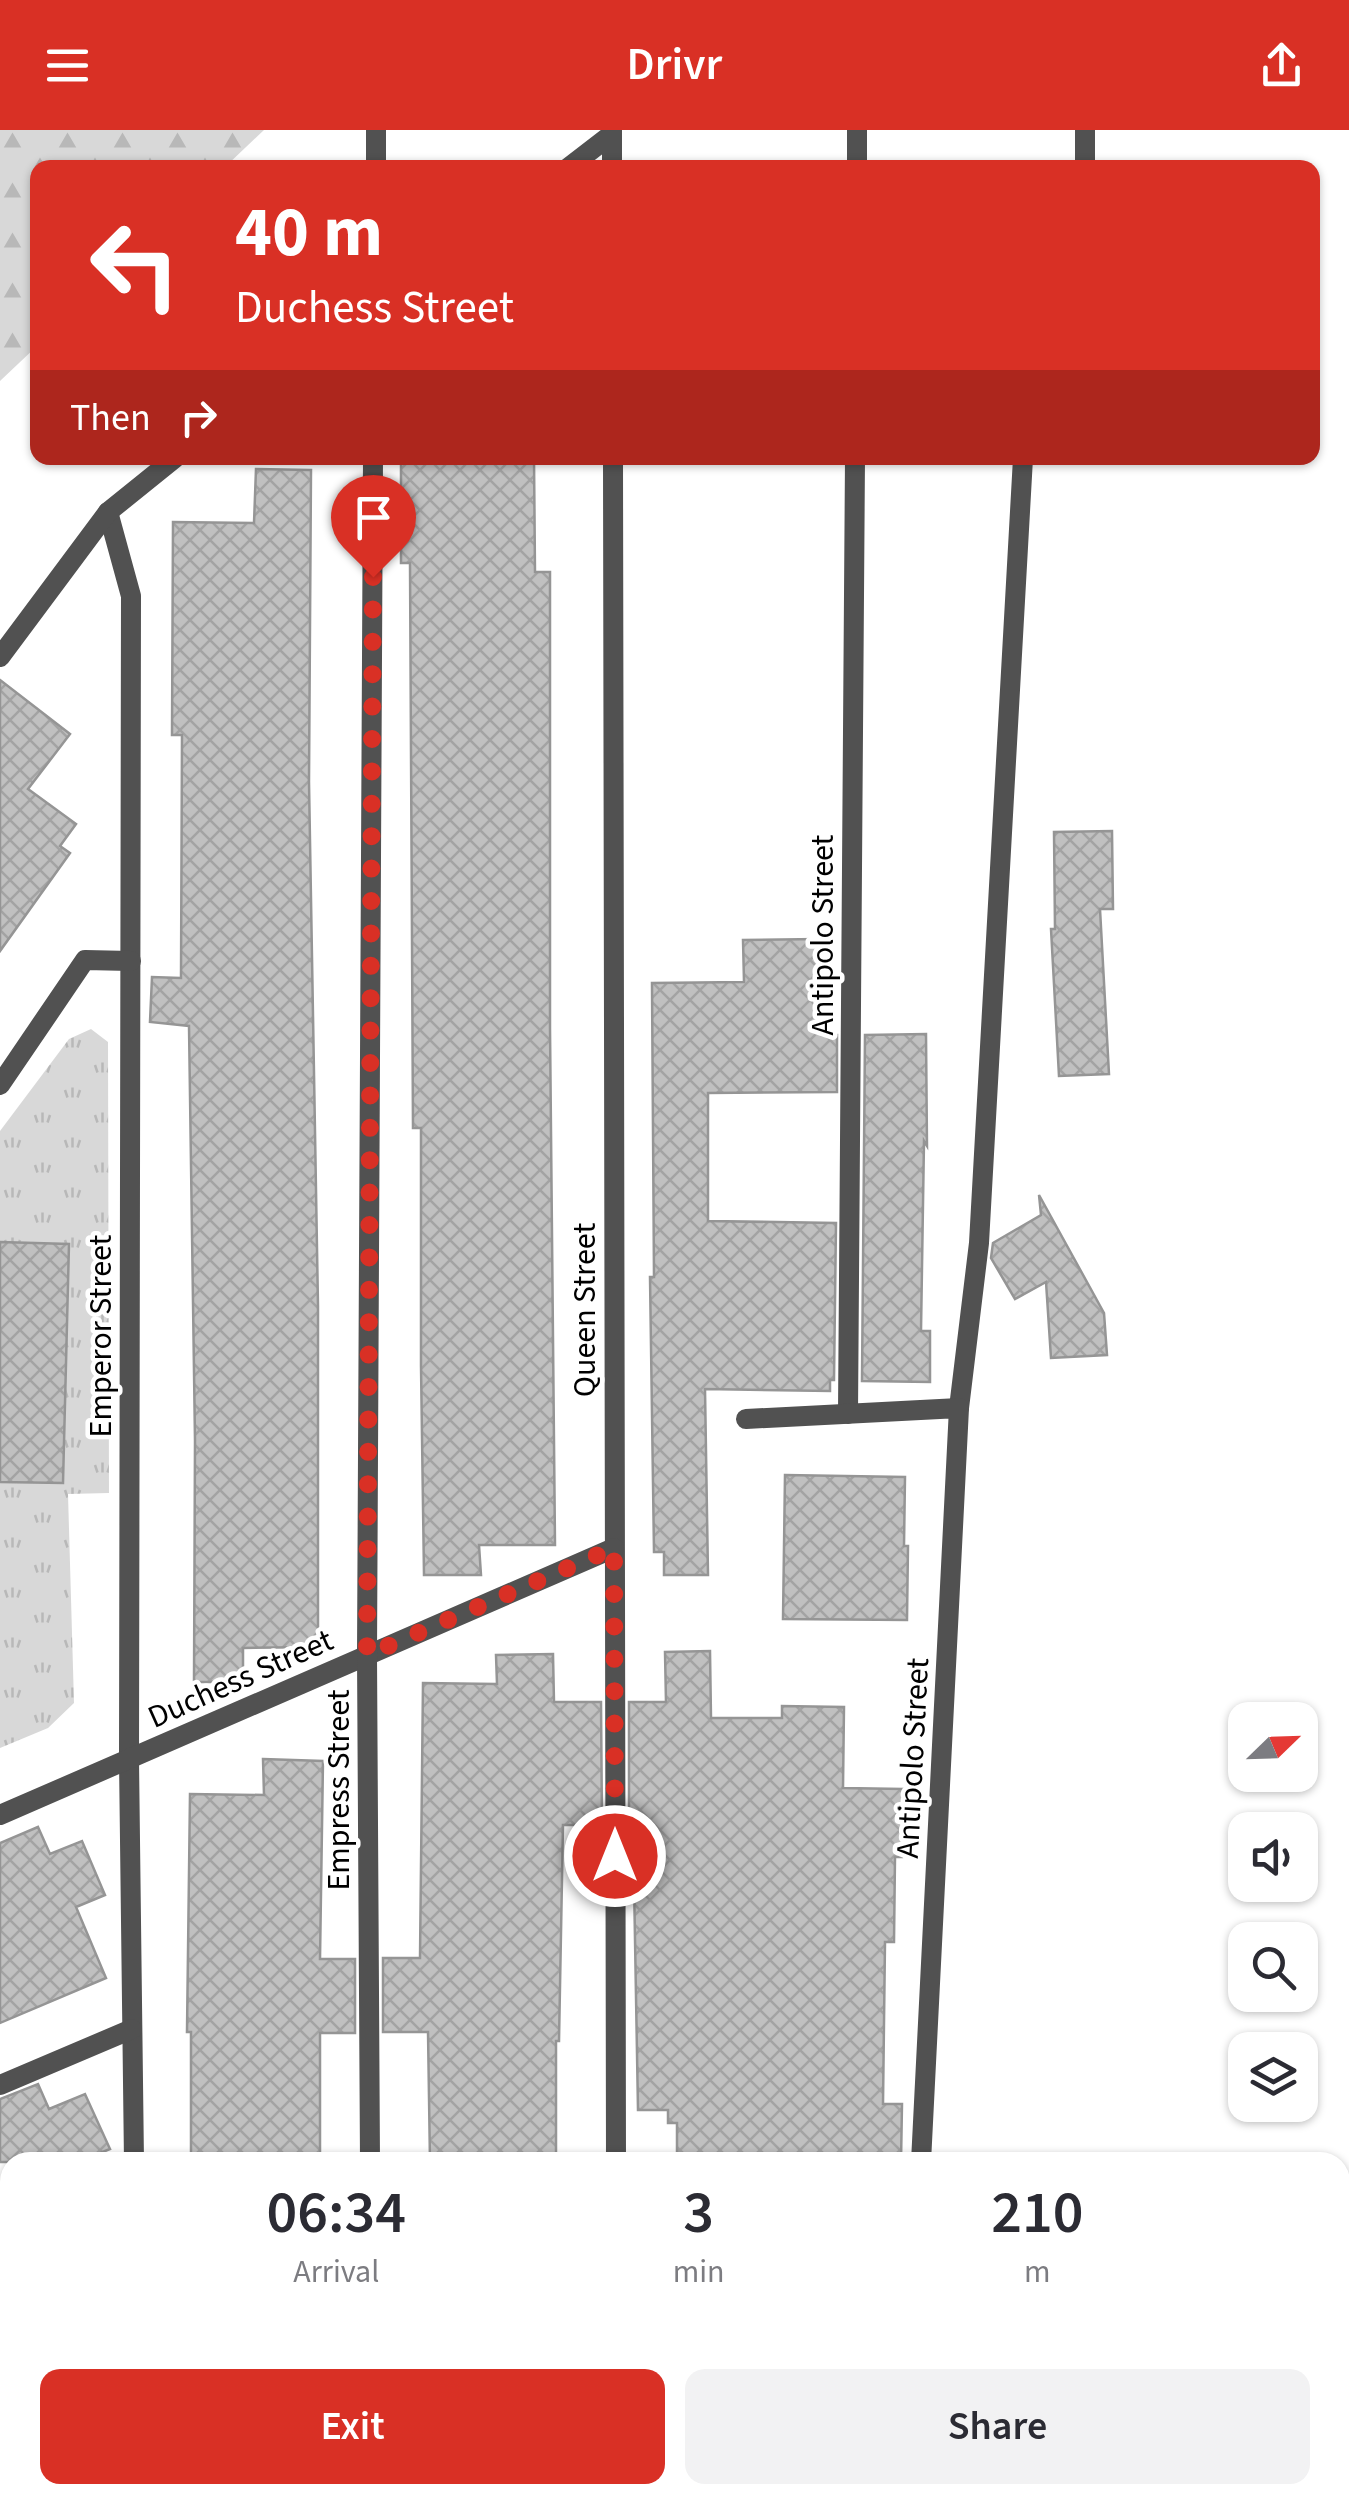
<!DOCTYPE html>
<html lang="en">
<head>
<meta charset="utf-8">
<style>
  body { margin:0; font-family:"Source Sans 3",sans-serif; background:#f2f2f3; color:#2b2b33; height:100vh; display:flex; flex-direction:column; font-size:38px; white-space:nowrap }
  * { box-sizing:border-box; margin:0 }
  p { font-size:32px; color:#7c7c81 }
  .icon { flex:none; width:55px; height:55px; fill:none; stroke:currentColor; stroke-width:2; stroke-linecap:round; stroke-linejoin:round }
  .map { position:relative; flex:1; overflow:hidden }
  .drawer { position:absolute; left:0px; top:2022px; width:1350px; height:352px; display:flex; flex-direction:column; background:#fff; border-radius:30px 30px 0 0; box-shadow:0 2px 8px #0004 }
  .drawer>* { flex:none }
  .hud { position:absolute; left:30px; top:30px; width:1290px; height:305px; border-radius:20px; box-shadow:0 2px 8px #0004; background:#d93025; color:#fff; overflow:hidden }
  .needle { width:65px; rotate:67deg }
  .tools { position:absolute; left:1228px; top:1572px; display:grid; gap:20px }
  .tools a { display:grid; place-items:center; width:90px; height:90px; border-radius:20px; background:#fff; box-shadow:0 2px 8px #0004; font-size:50px }
  .pin { position:absolute; display:grid; place-items:center; width:85px; height:85px; color:#fff; margin:-102px -42px; border-radius:50% 50% 50% 0; rotate:-45deg; box-shadow:0 0 10px #0007 }
  .pin .icon { rotate:45deg }
  .me { position:absolute; width:110px; margin:-55px; rotate:0deg; stroke-linejoin:round; filter:drop-shadow(0 0 8px #0008) }
  .turn { display:flex; align-items:center; gap:35px; height:210px; padding:0 40px; font-size:45px }
  .turn .icon { width:130px; height:130px; stroke-width:2.5 }
  .turn b { display:block; font-size:70px; line-height:85px }
  .then { display:flex; align-items:center; height:95px; padding:0 40px; background:#0003; gap:20px; font-size:38px }
  .eta { display:flex; justify-content:space-evenly; align-items:center; height:170px; text-align:center }
  .eta b { font-size:60px; font-weight:600; line-height:70px }
  .primary-button { display:flex; gap:20px; margin-top:auto; padding:20px 40px }
  .primary-button a { flex:1; height:115px; border-radius:20px; background:#d93025; color:#fff; font-size:40px; font-weight:600; line-height:115px; text-align:center }
  .primary-button a+a { background:#f2f2f3; color:#2b2b33 }
  header { display:flex; justify-content:space-between; align-items:center; height:130px; padding:0 40px; background:#d93025; color:#fff; font-size:45px; font-weight:600 }
  .map>svg:first-child { display:block }
</style>
</head>
<body>
<header><svg class="icon" aria-label="menu" viewBox="0 0 24 24"><path d="M4 6h16M4 12h16M4 18h16"/></svg>Drivr<svg class="icon" aria-label="share" viewBox="0 0 24 24"><path d="M12 15V3M7 8l5-5 5 5M5 13v7h14v-7"/></svg></header>
<div class="map">
<svg width="1349" height="2374" viewBox="0 0 1349 2374">
  <defs>
    <pattern id="forest-firs" width="22" height="20" patternUnits="userSpaceOnUse" patternTransform="scale(2.5)"><rect width="22" height="20" fill="#d8d8d8"/><path d="M5 1l3.5 6h-7zM16 11l3.5 6h-7z" fill="#b8b8b8"/></pattern>
    <pattern id="park-tufts" width="24" height="20" patternUnits="userSpaceOnUse" patternTransform="scale(2.5)"><rect width="24" height="20" fill="#d8d8d8"/><path d="M3 7l-1-3M5 7V3M7 7l1-3M15 17l-1-3M17 17v-4M19 17l1-3" fill="none" stroke="#b8b8b8"/></pattern>
    <pattern id="building-cross-hatch" width="8" height="8" patternUnits="userSpaceOnUse" patternTransform="scale(2.5)"><rect width="8" height="8" fill="#c0c0c0"/><path d="M0 0l8 8M0 8l8-8" fill="none" stroke="#a3a3a3"/></pattern>
  </defs>
  <rect width="100%" height="100%" fill="#fff"/>
  <path fill="url(#forest-firs)" d="M0 0H264L225 37 38 38 37 216 0 251Z"/>
  <path fill="url(#park-tufts)" d="M91 899 108 912 109 1363 68 1364 74 1573 48 1598 0 1618V1001L69 909Z"/>
  <g fill="url(#building-cross-hatch)" stroke="#959595" stroke-width="2.5">
    <path d="M401 328H534L535 442H550V898L555 1415H479L481 1445H424L421 1236V998H413L410 433H401Z"/>
    <path d="M256 339 311 340 309 652 318 1176V1517L243 1518V1552H194L195 1310 189 896 150 892 152 847 181 848 182 605H172L173 392 254 393Z"/>
    <path d="M0 550 70 604 28 659 76 694 60 716 70 723 0 821Z"/>
    <path d="M1112 701 1113 779H1100L1109 944 1059 946 1051 799H1055L1054 702Z"/>
    <path d="M818 809V892H822V905H837V962L708 963V1091L836 1093 834 1250H830V1261L705 1259 708 1445H664V1422H654L650 1147H654L652 853 744 852 743 810Z"/>
    <path d="M926 904 927 1016 924 1011 921 1201H930V1252L862 1251 865 905Z"/>
    <path d="M1039 1065 1104 1183 1107 1225 1051 1228 1046 1152 1015 1169 991 1128 993 1113 1041 1085Z"/>
    <path d="M0 1112 69 1114 63 1353 0 1352Z"/>
    <path d="M785 1345 905 1347 904 1416H908L907 1490 783 1489Z"/>
    <path d="M710 1521 711 1588H782V1576L844 1577 843 1658 903 1659 902 1727H895L894 1812H885L883 1974H902L901 2032H677V1993H668V1980H638L633 1695H629V1572H666L665 1522Z"/>
    <path d="M553 1524 554 1572H601L602 1695H563L559 1911H556V2032H430L428 1902H383V1828H420L423 1553 497 1554 496 1525Z"/>
    <path d="M263 1629 323 1631 320 1829H355V1903H320V2032H191V1902H187L190 1664 264 1665Z"/>
    <path d="M38 1697 50 1724 82 1711 105 1765 76 1777 106 1848 0 1893V1713Z"/>
    <path d="M38 1954 49 1979 85 1964 110 2019 78 2032H0V1969Z"/>
  </g>
  <g fill="none" stroke-linecap="round" stroke-linejoin="round">
    <g stroke="#515151" stroke-width="20">
      <path d="M1085 38V0"/>
      <path d="M959 1278 979 1113 1023 328"/>
      <path d="M1297 2365 1304 2374"/>
    </g>
    <g stroke="#515151" stroke-width="20">
      <path d="M376 38V0"/>
      <path d="M568 38 612 4"/>
      <path d="M612 38V0"/>
      <path d="M857 38V0"/>
      <path d="M613 328 616 2032"/>
      <path d="M108 382 131 466 129 1630 134 2032"/>
      <path d="M0 527 108 382 175 328"/>
      <path d="M0 955 85 830 131 831"/>
      <path d="M848 1284 855 328"/>
      <path d="M746 1289 959 1278 921 2032"/>
      <path d="M0 1685 614 1418"/>
      <path d="M0 1955 132 1899"/>
      <path d="M370 2032 367 1525 373 328"/>
      <path d="M0 2202 10 2198"/>
      <path d="M137 2365V2374"/>
      <path d="M372 2365 373 2374"/>
      <path d="M515 2374 527 2365"/>
      <path d="M904 2374V2365"/>
    </g>
    <g stroke="#000" stroke-width="25">
      <path d="M1340 2165 1349 2158"/>
      <path d="M1340 2275 1349 2268"/>
      <path d="M1064 2374 1076 2365"/>
      <path d="M1207 2374 1220 2365"/>
    </g>
  </g>
  <g fill="none" stroke-linecap="round" stroke-linejoin="round">
    <path stroke="#d93025" stroke-width="18" stroke-dasharray="0 32.4" d="M373 447 367 1525 614 1418 615 1726"/>
  </g>
  <g text-anchor="middle" stroke-width="9" stroke-linejoin="round" paint-order="stroke">
    <g font-size="32" fill="#000" stroke="#fff">
      <text transform="translate(822 805) rotate(-90)" y="11">Antipolo Street</text>
      <text transform="translate(584 1180) rotate(-90)" y="11">Queen Street</text>
      <text transform="translate(100 1206) rotate(-90)" y="11">Emperor Street</text>
      <text transform="translate(240 1548) rotate(-24)" y="11">Duchess Street</text>
      <text transform="translate(912 1628) rotate(-87)" y="11">Antipolo Street</text>
      <text transform="translate(338 1660) rotate(-90)" y="11">Empress Street</text>
    </g>
  </g>
</svg>
<div class="tools">
<a><svg class="needle" viewBox="-14 -14 28 28"><path d="M0-13l5 13h-10z" fill="#e53935"/><path d="M0 13l5-13h-10z" fill="#7c7c81"/></svg></a>
<a><svg class="icon" aria-label="sound" viewBox="0 0 24 24"><path d="M4 9h4l5-4v14l-5-4H4zM17 9q2 3 0 6"/></svg></a>
<a><svg class="icon" aria-label="search" viewBox="0 0 24 24"><circle cx="10" cy="10" r="6"/><path d="M15 15l6 6"/></svg></a>
<a><svg class="icon" aria-label="layers" viewBox="0 0 24 24"><path d="M12 4l9 5-9 5-9-5zM3 14l9 5 9-5"/></svg></a>
</div>
<div class="pin" style="left:373px;top:447px;background:#d93025"><svg class="icon" aria-label="arrive" viewBox="0 0 24 24"><path d="M6 21V4h12l-3 4 3 4H6"/></svg></div>
<svg class="me" style="left:615px;top:1726px" viewBox="-20 -20 40 40"><circle r="17" fill="#d93025" stroke="#fff" stroke-width="3"/><path d="M0-11L8 9 0 5-8 9z" fill="#fff"/></svg>
<div class="hud">
<div class="turn"><svg class="icon" aria-label="left" viewBox="0 0 24 24"><path d="M17 20v-9H6M10 6l-5 5 5 5"/></svg><div><b>40 m</b>Duchess Street</div></div>
<div class="then">Then<svg class="icon" aria-label="right" viewBox="0 0 24 24"><path d="M7 20v-9h11M14 6l5 5-5 5"/></svg></div>
</div>
<section class="drawer">
<div class="eta">
<div><b>06:34</b><p>Arrival</p></div>
<div><b>3</b><p>min</p></div>
<div><b>210</b><p>m</p></div>
</div>
<div class="primary-button"><a>Exit</a><a>Share</a></div>
</section>
</div>
</body>
</html>
